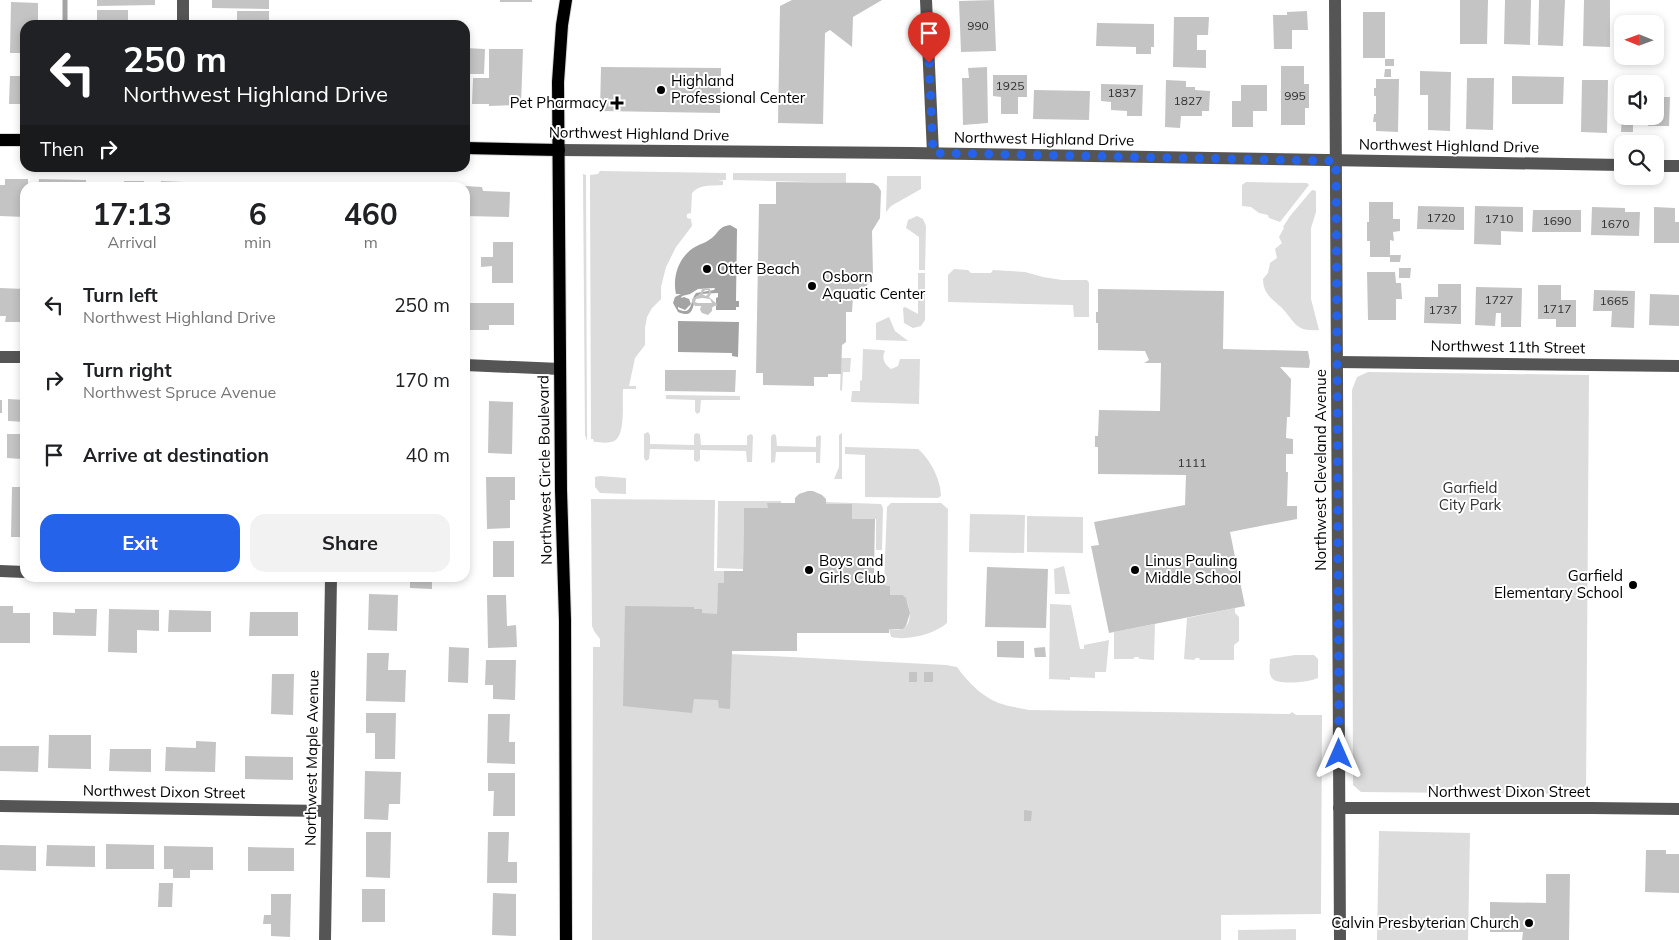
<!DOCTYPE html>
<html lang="en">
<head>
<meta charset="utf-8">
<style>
  body { margin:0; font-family:Mulish,sans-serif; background:#f2f2f2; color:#202124; height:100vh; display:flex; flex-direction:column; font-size:19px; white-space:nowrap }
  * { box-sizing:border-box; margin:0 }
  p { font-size:16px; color:#757577 }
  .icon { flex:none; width:28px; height:28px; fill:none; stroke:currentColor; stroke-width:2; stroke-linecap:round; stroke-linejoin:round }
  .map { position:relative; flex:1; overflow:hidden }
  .sheet { position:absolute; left:20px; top:182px; width:450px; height:400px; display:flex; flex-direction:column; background:#fff; border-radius:15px; box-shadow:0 2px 8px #0003 }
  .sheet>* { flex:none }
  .guide { position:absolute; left:20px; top:20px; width:450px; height:152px; border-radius:15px; box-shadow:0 2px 8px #0003; background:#202124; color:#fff; overflow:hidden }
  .needle { width:32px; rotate:271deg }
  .buttons { position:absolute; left:1614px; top:15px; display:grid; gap:10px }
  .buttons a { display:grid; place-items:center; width:50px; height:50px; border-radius:10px; background:#fff; box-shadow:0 2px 8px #0003; font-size:25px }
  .pin { position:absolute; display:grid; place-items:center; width:42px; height:42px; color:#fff; margin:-51px -21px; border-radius:50% 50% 50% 0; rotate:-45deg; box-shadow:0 0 5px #0007 }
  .pin .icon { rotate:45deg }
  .me { position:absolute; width:55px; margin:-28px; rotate:0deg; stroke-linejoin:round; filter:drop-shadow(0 0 4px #0008) }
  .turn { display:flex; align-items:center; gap:18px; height:105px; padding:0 20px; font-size:22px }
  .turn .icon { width:65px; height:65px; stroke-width:2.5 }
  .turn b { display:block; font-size:35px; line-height:42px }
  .then { display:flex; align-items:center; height:48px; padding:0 20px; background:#0003; gap:10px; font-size:19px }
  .eta { display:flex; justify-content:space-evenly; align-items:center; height:85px; text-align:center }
  .eta b { font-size:30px; font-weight:700; line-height:35px }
  .cta { display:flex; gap:10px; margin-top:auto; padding:10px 20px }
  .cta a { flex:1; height:58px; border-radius:15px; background:#2563eb; color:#fff; font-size:20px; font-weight:700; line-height:58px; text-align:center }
  .cta a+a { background:#f2f2f2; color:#202124 }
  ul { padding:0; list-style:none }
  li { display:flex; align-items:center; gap:15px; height:75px; padding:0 20px }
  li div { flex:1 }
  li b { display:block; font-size:19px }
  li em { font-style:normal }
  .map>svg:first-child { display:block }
</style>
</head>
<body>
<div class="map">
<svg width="1679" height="940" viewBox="0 0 1679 940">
  <rect width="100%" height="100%" fill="#fff"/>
  <g fill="#dcdcdc">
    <path d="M600 171 726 173V180H718L723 181V185C711 186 700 184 692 193L691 213 687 214V218L691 219 692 226 676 247 666 267 661 287V299L652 308 647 317 645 328V345L635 358 629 386H636V389H623C622 401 626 436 614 441 608 444 599 442 594 442L593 439H591L590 186V175L598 174Z"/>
    <path d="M733 173H846V183L733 180Z"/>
    <path d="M583 174 586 175 587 441 585 435Z"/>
    <path d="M887 176H921V189L891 206 886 212Z"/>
    <path d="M1246 182 1307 183 1309 185 1280 222 1269 218 1268 215 1259 213 1251 207 1242 206V185Z"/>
    <path d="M1312 190 1316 191V212L1311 228V299L1319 330C1294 332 1295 321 1281 307 1271 298 1263 293 1263 279L1268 273 1270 263 1277 258 1275 249 1282 243 1279 237 1284 228 1283 227 1290 216Z"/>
    <path d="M917 216 923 219 926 226 925 270H919V237L906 228 908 220Z"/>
    <path d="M954 269 968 270 971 273H991L993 270 1025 272 1043 277 1062 280H1087L1089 283V317H1074L1073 305 948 302V275Z"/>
    <path d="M918 273H925V320L921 326 913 328 904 323 903 308 905 307 918 314Z"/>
    <path d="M889 317 895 331 908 341 876 340V323Z"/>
    <path d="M863 349 883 350 885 351C881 358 885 365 891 369L898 366 900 359H920L919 404 851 402 852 391H860V381L862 380Z"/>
    <path d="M841 358H851L850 372H843L842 391 840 390Z"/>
    <path d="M1368 372 1589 375 1586 794 1361 792 1353 785 1352 390 1357 377Z"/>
    <path d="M666 395 740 396V400H701L700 412 697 414 695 411V400L666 399Z"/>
    <path d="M648 432 650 435V444L694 445V435L696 433 700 434 701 445H747V436L751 434 753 436 752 462H747L746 451 700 450V460L697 462 694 460V450L650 449 649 459 646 461 644 458V434Z"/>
    <path d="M842 433V479H834L839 467V435Z"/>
    <path d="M773 434 776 435 777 446 816 447V437L820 435 821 437 820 463H816V452H776L775 462 771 463V437Z"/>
    <path d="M845 447 918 449C930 459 941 480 941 496L938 498 865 497V455L845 454Z"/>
    <path d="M600 476 626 478V494L600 493 595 487V477Z"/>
    <path d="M591 499 715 500 714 571H724V583H718L717 651 635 649 946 665 957 667C967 681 984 699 1002 704 1011 707 1020 708 1029 710L1290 714 1292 712 1296 715H1322L1321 914 1221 915V940H592L593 647H600V639L594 631 592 626Z"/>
    <path d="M718 501H781V503H768V508H744L743 569 717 568Z"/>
    <path d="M825 502 881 504 883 508 882 550H876V519H852V504H826Z"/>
    <path d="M891 503H941L948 509 947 623C935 634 907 641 891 637L889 629C893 629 898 630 902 629 914 625 910 602 903 595H890V586L884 585 887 507Z"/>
    <path d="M970 514 1025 515 1024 553 969 552Z"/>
    <path d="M1027 516 1083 517V553L1027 552Z"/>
    <path d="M1064 566 1070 594H1055L1054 569Z"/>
    <path d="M1050 604 1071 605 1080 649H1084V645L1109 640 1106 672H1095V678L1070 677V680L1049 679Z"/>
    <path d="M1235 608V613L1239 617V641L1234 645V660H1200L1199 658H1196L1194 660 1184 659 1187 618Z"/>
    <path d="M1155 624 1154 660 1140 659 1138 657H1135L1133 659H1114V632Z"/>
    <path d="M1295 655H1314L1318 659V678C1310 682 1277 686 1272 678 1268 674 1270 664 1270 659Z"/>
    <path d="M1379 831 1470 833 1468 940H1377Z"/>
    <path d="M1296 929V940H1238V930Z"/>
  </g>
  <g fill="#a3a3a3" fill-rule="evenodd">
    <path d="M730 225 737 229 736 301H739V307H736V310H716V298L718 297V293L700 294 696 297C692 307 694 319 678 312L673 303 675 297 681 294H676C672 277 679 256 695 247 700 244 705 243 709 240 719 234 717 227 730 225ZM715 288 714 290 696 293C690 300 693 317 678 309V307L685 310 691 304 689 299 684 297 681 298 682 296 690 294 698 289Z"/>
    <path d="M678 321 739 322 738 357 732 356V353L678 352Z"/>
  </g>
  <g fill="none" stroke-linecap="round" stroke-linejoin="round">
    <path stroke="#a3a3a3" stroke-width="5" d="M65 25V0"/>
  </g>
  <g fill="#c4c4c4" fill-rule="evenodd">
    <path d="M97 0H155V5L97 6Z"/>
    <path d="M212 0H269V9L212 8Z"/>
    <rect x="500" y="0" width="32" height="2"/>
    <path d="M792 0H882L853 17 852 47 830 30 825 33 823 124 778 123 780 6Z"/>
    <path d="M994 0 996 51 961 52 959 1Z"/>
    <path d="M1460 0H1488L1487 44H1460Z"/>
    <path d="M1505 0H1531L1530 45 1504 44Z"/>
    <path d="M1539 0H1565L1563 46 1538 45Z"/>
    <path d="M1584 0H1610V47L1583 46Z"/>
    <path d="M11 2 38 3V25H25V53H10Z"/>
    <rect x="97" y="10" width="31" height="15"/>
    <rect x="237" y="11" width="32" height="14"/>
    <path d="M1307 11 1308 30H1292V49H1274L1273 15H1287V12Z"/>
    <rect x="1363" y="12" width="22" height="46"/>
    <path d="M1174 17H1209L1208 35H1197V50H1206V68L1173 67Z"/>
    <path d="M1097 23 1154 24V47H1151V54H1136V47L1096 46Z"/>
    <path d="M465 48 485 49 484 74H465Z"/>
    <path d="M489 49H523L521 105 489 106V104H472L473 78H489Z"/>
    <rect x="1385" y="59" width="9" height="7"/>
    <path d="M1281 66H1304V84H1309V108H1305V125H1281Z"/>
    <path d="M601 67 721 68 720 113 600 111Z"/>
    <path d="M987 67 988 123 963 125 962 78H969L968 68Z"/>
    <path d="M1385 69H1391V77H1384Z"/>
    <path d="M1420 71 1451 72 1450 131 1428 130V95H1420Z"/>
    <path d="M993 75H1027V97H1018V114H1001V97L993 96Z"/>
    <path d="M10 76H25V104H9Z"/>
    <path d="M1512 76 1564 77 1563 104H1512Z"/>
    <path d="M1467 78H1494L1493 130 1466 129Z"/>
    <path d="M1376 79H1399L1398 132 1376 131V122H1373L1374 114H1376V96H1374V88H1376Z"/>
    <path d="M1166 80 1186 81V87H1195V90L1210 91 1209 111H1202V116H1181L1180 128 1165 127Z"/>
    <path d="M1582 80H1608L1607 133 1581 132Z"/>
    <path d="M1101 84 1143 85 1142 116H1127V111L1111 110V102L1101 101Z"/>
    <path d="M1241 85H1267V111H1253V127H1232V101H1241Z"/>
    <path d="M1034 90 1090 91 1089 120 1033 119Z"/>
    <path d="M1655 97H1670L1669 126H1648V116H1655Z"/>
    <path d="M1622 116H1642V120H1633V132H1621Z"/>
    <path d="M5 179H28V188H25V217L0 216V185H5Z"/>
    <path d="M39 179 86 180V188H38Z"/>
    <rect x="124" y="181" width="20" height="7"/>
    <path d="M161 181 183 182V188H161Z"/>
    <path d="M215 182 253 183V188H215Z"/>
    <path d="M776 182 873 183 878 186 881 191 880 218 872 231 873 275 860 297H853L852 312H846V342L842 345 841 374H828V377H814V386L763 385V373H756L759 204H776Z"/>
    <path d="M301 184 321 185V188H301Z"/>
    <path d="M335 184 358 185V188H335Z"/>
    <path d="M392 185 417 186V188H392Z"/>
    <path d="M465 186 482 187 483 191 510 192 509 217 465 216Z"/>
    <path d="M1369 202H1393V219H1400V231L1393 232 1394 241 1390 240V255H1401L1400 262H1390V257H1370V241H1367V222H1369Z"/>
    <path d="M1418 206 1464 207V230L1417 229Z"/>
    <path d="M1475 206 1523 207V232L1501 231V245L1474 244Z"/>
    <path d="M1592 207 1625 208V212H1640L1639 236 1591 235Z"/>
    <path d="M1654 207 1675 208V222H1679V243H1654Z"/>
    <path d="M1533 210H1581V232H1532Z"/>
    <path d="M493 242H513V283H492V266L481 267V257H493Z"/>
    <path d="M1399 268H1411L1410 278H1399Z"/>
    <path d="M1367 272H1395L1396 283H1401L1402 299H1396V320H1368Z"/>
    <path d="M1438 284H1461V324L1424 323 1425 297H1438Z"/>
    <path d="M1538 285H1561V300H1576V327H1556V319H1538Z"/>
    <path d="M1476 287 1522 288 1521 327H1501V313H1496L1495 326 1475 325Z"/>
    <path d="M0 288 25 289V322H5L6 316H0Z"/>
    <path d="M704 288 710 289 711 294 709 297 717 304V306H714L712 308V311L708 315 702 313 700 310 701 306H695L692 302V299L700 294 702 289ZM705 290H708L709 293 706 296 702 294ZM702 298 710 299 712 303H698L695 302 696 299Z"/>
    <path d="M1098 289 1224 291 1223 349 1308 351 1310 362 1309 368 1280 367 1291 379 1290 417H1287L1286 438 1293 439V454H1286V472H1288L1287 506H1297V519L1230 532 1245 606 1109 633 1091 546 1099 545 1094 522 1185 505 1186 475 1098 474V447H1095V436H1098L1099 410 1160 411 1161 363H1144L1149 360 1145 351 1098 350V323H1096V312H1098Z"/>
    <path d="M1594 290 1635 291 1634 328 1611 327 1612 311H1593Z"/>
    <path d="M1650 294 1679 295V326L1649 325Z"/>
    <path d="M470 303H514V325H489V330H469Z"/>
    <path d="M665 370H736L735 392 665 391Z"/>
    <path d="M8 399 25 400V422L8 421Z"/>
    <rect x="0" y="400" width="2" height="13"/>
    <path d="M489 401 513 402 512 454 488 453Z"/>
    <path d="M7 434H23L22 459 7 458Z"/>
    <path d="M486 477H515V500H510V528L487 529Z"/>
    <path d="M12 487H25V537H11Z"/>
    <path d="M808 491H813L822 495 826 499V504H852V519H875L874 574H884V585L890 586V595H903L906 598 910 613 906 626 903 629H889V633H797V651H732L730 709 719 708 718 700 694 699 692 713 623 706 625 606 694 607V609H702V613L717 614 718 583H724V571H743L744 508H768L767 503H795V498L799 494Z"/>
    <rect x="493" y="541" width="21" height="36"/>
    <path d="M987 567 1048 569 1046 628 985 627Z"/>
    <path d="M410 578H432V589L410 588Z"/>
    <path d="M369 594 398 595 397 631 368 630Z"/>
    <path d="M487 595H506L507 626 516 625 517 647 488 648Z"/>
    <path d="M0 606H13V613H30V643H0Z"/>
    <path d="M75 609H97L96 636 53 635V612L75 613Z"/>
    <path d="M109 609 159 610V631L137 630V653L108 652Z"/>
    <path d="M169 610 211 611V632H168Z"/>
    <path d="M250 612H298V636H249Z"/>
    <path d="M997 641H1024V658L997 657Z"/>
    <path d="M449 647 469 648 468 683 448 682Z"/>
    <path d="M1045 647 1046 657H1035L1034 648Z"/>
    <path d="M367 653H389L388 670H406L405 702 366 701Z"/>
    <path d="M486 660H516L515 700 493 699V685H485Z"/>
    <rect x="909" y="672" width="8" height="10"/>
    <rect x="924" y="672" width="9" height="10"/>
    <path d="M272 674H294L293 715 271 714Z"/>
    <path d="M366 713H396L395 759H375V733H366Z"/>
    <path d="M488 714H510L509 742H515V764L487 763Z"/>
    <path d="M49 735H91V769L48 768Z"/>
    <path d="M196 741 216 742 215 772 165 771 166 747 196 748Z"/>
    <path d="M0 746H39L38 772 0 771Z"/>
    <path d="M110 749H151V772L109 771Z"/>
    <path d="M245 756 293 757V780L245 779Z"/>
    <path d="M365 771 401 772 400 804H389L388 820 364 819Z"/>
    <path d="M488 773H515V816H493L494 791H488Z"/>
    <path d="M1024 810 1032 811 1031 821H1024Z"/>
    <path d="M366 832H391L390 878 366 877Z"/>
    <path d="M488 832H509L508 862H517V883H487Z"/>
    <path d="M106 844 154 845V869H106Z"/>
    <path d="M0 845 36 846V871L0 870Z"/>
    <path d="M47 845 95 846V867L46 866Z"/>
    <path d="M164 846 213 847V870H190V878H173V869H164Z"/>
    <path d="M248 847 294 848V871H248Z"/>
    <path d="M1646 850H1666V854H1679V893L1645 892Z"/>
    <path d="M1546 874H1570L1569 940H1522L1523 932H1490V902L1546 903Z"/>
    <path d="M159 883H173L172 907H158Z"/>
    <rect x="362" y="889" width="23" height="33"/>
    <path d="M493 893 516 894V936L492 935Z"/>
    <path d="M271 894H291L290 937 271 936V924H263L264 915H271Z"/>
  </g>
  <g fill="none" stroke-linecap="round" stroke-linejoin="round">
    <g stroke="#dbdbdb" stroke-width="14">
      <g id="major">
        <path d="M566 0 562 25 558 82 561 490 565 620 566 940"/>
        <path d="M0 140H25"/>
        <path d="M465 148 559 150"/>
      </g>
    </g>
    <g stroke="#555" stroke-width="12">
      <path d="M926 0 933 153"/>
      <path d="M1335 0 1340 940"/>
      <path d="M183 25V0"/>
      <path d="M559 150 911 153 1622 165"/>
      <path d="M1655 166H1679"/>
      <path d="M0 357H25"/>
      <path d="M1337 362 1679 366"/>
      <path d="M465 365 560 369"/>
      <path d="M0 571 25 572"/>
      <path d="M0 806 327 811"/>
      <path d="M1339 808H1592L1679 809"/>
      <path d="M325 940 331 578"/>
    </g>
    <use href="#major" stroke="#000" stroke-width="12"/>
  </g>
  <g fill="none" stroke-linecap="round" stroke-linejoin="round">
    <path stroke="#2563eb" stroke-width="9" stroke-dasharray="0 16.2" d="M929 63 933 153 1336 161 1339 754"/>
  </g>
  <g fill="#000" stroke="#fff" stroke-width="2">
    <circle cx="661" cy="90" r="5"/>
    <path d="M614.5 95.5h5v5h5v5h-5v5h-5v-5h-5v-5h5z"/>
    <circle cx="707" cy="269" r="5"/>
    <circle cx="812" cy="286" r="5"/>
    <circle cx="809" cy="570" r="5"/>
    <circle cx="1135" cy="570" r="5"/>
    <circle cx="1633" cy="585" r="5"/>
    <circle cx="1529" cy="923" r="5"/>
  </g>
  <g text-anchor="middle" stroke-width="4" stroke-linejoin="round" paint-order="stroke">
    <g font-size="12" fill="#313131">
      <text x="978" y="30">990</text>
      <text x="1010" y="90">1925</text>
      <text x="1122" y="97">1837</text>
      <text x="1295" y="100">995</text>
      <text x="1188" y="105">1827</text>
      <text x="1441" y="222">1720</text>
      <text x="1499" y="223">1710</text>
      <text x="1557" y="225">1690</text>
      <text x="1615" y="228">1670</text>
      <text x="1499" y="304">1727</text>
      <text x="1614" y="305">1665</text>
      <text x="1557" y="313">1717</text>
      <text x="1443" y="314">1737</text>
      <text x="1192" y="467">1111</text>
    </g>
    <g font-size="15" fill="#000" stroke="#fff" text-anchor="start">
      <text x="671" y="86">Highland<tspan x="671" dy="17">Professional Center</tspan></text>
      <text x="607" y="108" text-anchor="end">Pet Pharmacy</text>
      <text x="717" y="274">Otter Beach</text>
      <text x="822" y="282">Osborn<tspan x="822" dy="17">Aquatic Center</tspan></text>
      <text x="819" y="566">Boys and<tspan x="819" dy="17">Girls Club</tspan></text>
      <text x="1145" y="566">Linus Pauling<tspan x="1145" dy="17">Middle School</tspan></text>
      <text x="1623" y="581" text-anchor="end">Garfield<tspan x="1623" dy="17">Elementary School</tspan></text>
      <text x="1519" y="928" text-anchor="end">Calvin Presbyterian Church</text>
    </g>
    <g font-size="15" fill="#000" stroke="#fff">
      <text transform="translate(639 134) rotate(1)" y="5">Northwest Highland Drive</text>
      <text transform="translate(1044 139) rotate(1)" y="5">Northwest Highland Drive</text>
      <text transform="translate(1449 146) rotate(1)" y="5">Northwest Highland Drive</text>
      <text transform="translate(1508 347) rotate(1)" y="5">Northwest 11th Street</text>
      <text transform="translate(545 470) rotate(-91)" y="5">Northwest Circle Boulevard</text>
      <text transform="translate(1321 470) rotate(-90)" y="5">Northwest Cleveland Avenue</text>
      <text transform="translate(312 758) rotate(-89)" y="5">Northwest Maple Avenue</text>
      <text transform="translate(164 792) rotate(1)" y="5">Northwest Dixon Street</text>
      <text x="1509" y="797">Northwest Dixon Street</text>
    </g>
    <g font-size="15" fill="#333" stroke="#fff">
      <text x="1470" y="493">Garfield<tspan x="1470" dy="17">City Park</tspan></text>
    </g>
  </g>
</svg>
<div class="buttons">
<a><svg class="needle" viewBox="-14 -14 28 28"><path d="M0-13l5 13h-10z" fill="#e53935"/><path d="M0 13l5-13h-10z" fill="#757577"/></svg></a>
<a><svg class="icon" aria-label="sound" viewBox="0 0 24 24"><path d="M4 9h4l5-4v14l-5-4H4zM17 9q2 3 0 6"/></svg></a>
<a><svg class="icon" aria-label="search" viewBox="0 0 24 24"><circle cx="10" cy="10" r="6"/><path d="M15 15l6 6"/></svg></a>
</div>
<div class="pin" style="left:929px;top:63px;background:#d93025"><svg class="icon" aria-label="arrive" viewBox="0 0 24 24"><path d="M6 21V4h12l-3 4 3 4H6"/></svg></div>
<svg class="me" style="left:1339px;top:754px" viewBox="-20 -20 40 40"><path d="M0-17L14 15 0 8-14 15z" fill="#2563eb" stroke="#fff" stroke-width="4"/></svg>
<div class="guide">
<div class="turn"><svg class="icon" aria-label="left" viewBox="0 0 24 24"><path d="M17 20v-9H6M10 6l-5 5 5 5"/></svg><div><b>250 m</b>Northwest Highland Drive</div></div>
<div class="then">Then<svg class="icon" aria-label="right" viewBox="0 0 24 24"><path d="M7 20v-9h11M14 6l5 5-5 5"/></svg></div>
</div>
<section class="sheet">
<div class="eta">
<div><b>17:13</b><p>Arrival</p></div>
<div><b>6</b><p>min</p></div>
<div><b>460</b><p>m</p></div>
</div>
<ul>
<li><svg class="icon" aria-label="left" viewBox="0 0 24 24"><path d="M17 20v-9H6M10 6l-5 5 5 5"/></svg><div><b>Turn left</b><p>Northwest Highland Drive</p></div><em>250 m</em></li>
<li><svg class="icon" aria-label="right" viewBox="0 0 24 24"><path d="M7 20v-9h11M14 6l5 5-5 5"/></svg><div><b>Turn right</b><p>Northwest Spruce Avenue</p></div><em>170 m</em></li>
<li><svg class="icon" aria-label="arrive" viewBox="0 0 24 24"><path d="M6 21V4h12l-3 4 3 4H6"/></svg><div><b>Arrive at destination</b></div><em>40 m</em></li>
</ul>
<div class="cta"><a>Exit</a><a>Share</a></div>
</section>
</div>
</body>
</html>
